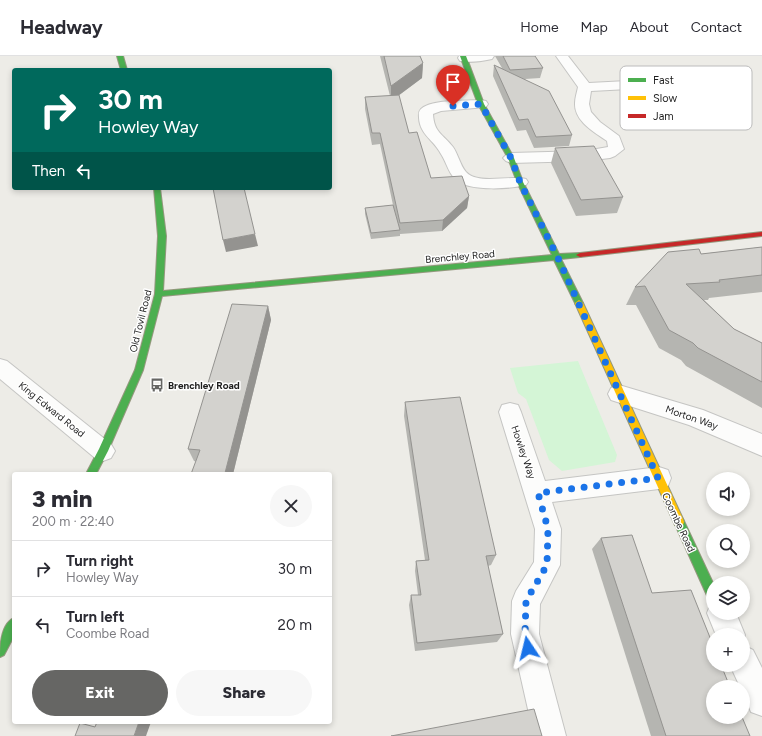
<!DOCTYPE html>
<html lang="en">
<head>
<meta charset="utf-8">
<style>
  body { margin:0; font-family:Figtree,sans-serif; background:#f7f7f7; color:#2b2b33; height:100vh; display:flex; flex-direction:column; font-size:15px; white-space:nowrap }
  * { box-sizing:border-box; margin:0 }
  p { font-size:13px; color:#7c7c81 }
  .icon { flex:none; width:22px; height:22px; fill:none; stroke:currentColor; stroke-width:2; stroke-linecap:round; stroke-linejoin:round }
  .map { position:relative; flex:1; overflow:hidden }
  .drawer { position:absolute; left:12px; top:416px; width:320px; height:252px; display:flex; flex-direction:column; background:#fff; border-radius:4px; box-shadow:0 2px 6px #0003 }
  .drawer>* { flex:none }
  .guide { position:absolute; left:12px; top:12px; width:320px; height:122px; border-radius:4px; box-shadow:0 2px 6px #0003; background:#00695c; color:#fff; overflow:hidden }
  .tools { position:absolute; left:706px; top:416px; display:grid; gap:8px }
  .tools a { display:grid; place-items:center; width:44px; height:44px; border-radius:50%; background:#fff; box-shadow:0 2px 6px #0003; font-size:20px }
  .pin { position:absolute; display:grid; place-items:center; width:34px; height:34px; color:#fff; margin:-41px -17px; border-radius:50% 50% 50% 0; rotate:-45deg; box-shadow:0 0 4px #0007 }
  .pin .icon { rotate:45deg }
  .me { position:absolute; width:44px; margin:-22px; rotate:350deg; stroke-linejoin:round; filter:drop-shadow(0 0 3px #0008) }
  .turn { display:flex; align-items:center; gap:14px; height:84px; padding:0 20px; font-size:18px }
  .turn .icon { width:52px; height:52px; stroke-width:2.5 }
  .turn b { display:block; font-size:28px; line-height:34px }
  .then { display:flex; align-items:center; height:38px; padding:0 20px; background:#0003; gap:8px; font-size:15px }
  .round { display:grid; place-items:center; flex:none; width:42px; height:42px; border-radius:21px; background:#f7f7f7 }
  .head { display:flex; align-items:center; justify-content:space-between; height:68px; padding:0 20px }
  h1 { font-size:24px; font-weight:800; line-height:30px }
  .button { display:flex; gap:8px; margin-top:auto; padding:8px 20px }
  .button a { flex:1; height:46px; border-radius:24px; background:#666664; color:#fff; font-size:16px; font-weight:800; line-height:46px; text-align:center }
  .button a+a { background:#f7f7f7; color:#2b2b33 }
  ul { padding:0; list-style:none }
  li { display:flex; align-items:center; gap:12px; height:56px; padding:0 20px; border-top:1px solid #e1e1e2 }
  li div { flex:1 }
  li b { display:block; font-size:15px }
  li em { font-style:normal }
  header { display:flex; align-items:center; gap:24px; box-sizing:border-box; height:56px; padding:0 20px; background:#fff; border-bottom:1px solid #e1e1e2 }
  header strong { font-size:19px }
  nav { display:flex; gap:22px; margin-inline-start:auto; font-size:14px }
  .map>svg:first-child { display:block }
</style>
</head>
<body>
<header>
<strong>Headway</strong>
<nav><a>Home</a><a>Map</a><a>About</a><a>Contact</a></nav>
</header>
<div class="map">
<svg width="762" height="680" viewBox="0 0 762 680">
  <rect width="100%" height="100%" fill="#edece7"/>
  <path fill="#d4f5d6" d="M578 305 617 399 615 406 562 415 549 404 526 343 518 337 510 312Z"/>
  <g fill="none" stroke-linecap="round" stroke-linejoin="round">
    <g stroke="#c5c5c3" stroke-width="2">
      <g id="street">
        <path d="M459 0H494L492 3C483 5 469 7 460 5L458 2Z"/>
        <path d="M556 0H568L589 27 704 21 709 22 711 25 709 28 704 29 591 35 589 48 591 56 600 66 619 80 624 93 615 100 610 102 585 105 511 107 506 105 503 102 506 99 511 97 585 95 608 91 607 85C594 76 574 65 575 47 575 42 577 36 578 31Z"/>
        <path d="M481 44 486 45 488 48 486 51 441 55 433 58C434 77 443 78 453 91 458 98 460 109 466 116 478 129 509 119 526 123L528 126 526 129C510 133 473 135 459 126 449 120 447 107 441 98 434 84 420 79 419 62 419 59 418 56 421 53 432 43 466 45 481 44Z"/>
        <path d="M0 303 7 305 111 388 115 395 111 402 103 405 95 402 0 323Z"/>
        <path d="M619 329 703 354 762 378V400L689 369 611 344 608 338 611 332Z"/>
        <path d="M510 347 518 349 521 356 545 425 659 411 668 414 671 422 668 430 659 433 552 446 561 473 560 509 540 548 539 578 566 680H534L511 578 512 545 516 535 534 506 535 473 499 356 502 349Z"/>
        <path d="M713 546V557H736L745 579 743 585V579H716L707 557 711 547Z"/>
        <path d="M743 589 753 594 762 612V660L751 656 743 637V631H740L730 609H743Z"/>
      </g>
    </g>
    <g stroke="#94987e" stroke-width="2">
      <g id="fast">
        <path d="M117 0H123L127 14H121Z"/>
        <path d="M460 0H466L484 48 514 102 523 126 559 198 580 197 584 199 580 201 561 203 583 247 582 249H576L554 204 162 240 143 314 108 395 96 418H86L99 393 135 314 155 238 158 180 154 132H160L166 180 163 235 552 199 517 126 508 102 478 48Z"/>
        <path d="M679 461 683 463 713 527V546L709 544 674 466 675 463Z"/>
        <path d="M14 562V580L4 599 0 601C0 589 1 568 14 562Z"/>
      </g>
    </g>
    <g stroke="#94987e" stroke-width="2">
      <path id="slow" d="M579 244 583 247 683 463 684 466 683 469 679 471 675 469 575 247Z"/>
    </g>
    <g stroke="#94987e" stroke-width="2">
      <path id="jam" d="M762 176V180L580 201 576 199 580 197Z"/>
    </g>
    <use href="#street" fill="#fcfcfb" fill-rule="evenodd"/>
    <use href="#fast" fill="#4caf50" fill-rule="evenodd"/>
    <use href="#slow" fill="#ffc107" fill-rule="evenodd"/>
    <use href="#jam" fill="#c62828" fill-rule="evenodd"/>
  </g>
  <g fill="#b5b5b1">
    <path d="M380 0H420L423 7 422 22 398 40 409 77 431 122 469 140 467 152 442 175 400 178V180L371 183 365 158V152L393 149 380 88 372 89 365 53V41L390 40Z"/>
    <path d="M495 0H535L543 12 540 22 525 23 572 79 569 90 534 92 526 74 517 75 493 20 494 9 502 12Z"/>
    <path d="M555 92 623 141 617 157 576 160 551 107Z"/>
    <path d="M762 191V236L709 242 708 244H704L734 273 762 287V352L686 310 681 304 659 292 636 249H626L635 231 701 198Z"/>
    <path d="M268 250 271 264 233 418 194 405 188 393Z"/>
    <path d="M405 346 496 499 491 509 488 510 503 578 497 586 415 595 409 549 411 539H418L415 515 416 505 425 504 404 360Z"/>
    <path d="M601 482 652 537 750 680H651L592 493Z"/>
  </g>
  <g fill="#949390">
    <path d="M423 7 422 22 391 45V30Z"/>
    <path d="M469 140 467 152 442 175 443 164Z"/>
    <path d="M255 178 258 190 226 196 223 184Z"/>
    <path d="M268 250 271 264 233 418 225 417Z"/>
    <path d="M139 666H151L146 680H134Z"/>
  </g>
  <g fill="#d3d2ce" stroke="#949390">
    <path d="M384 0H420L423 7 391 30Z"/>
    <path d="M503 0H535L543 12 510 14Z"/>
    <path d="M494 9 549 35 572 79 536 81 528 63 519 64Z"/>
    <path d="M399 39 409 77 417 76 431 122 462 120 469 140 443 164 400 167 380 77H372L365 41Z"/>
    <path d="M594 90 623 141 581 144 555 92Z"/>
    <path d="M213 132H244L255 178 223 184Z"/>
    <path d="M393 149 400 174 371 177 365 152Z"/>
    <path d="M762 191V219L719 224 720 226 686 228 734 273 762 287V326L698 292 693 287 669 274 645 230 635 231 668 196 699 193 701 198Z"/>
    <path d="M232 248 268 250 225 417 231 418H191L200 394 188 393Z"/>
    <path d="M460 341 496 499 486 500 503 578 417 587 411 539H421L416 505 429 504 405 346Z"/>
    <path d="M632 479 652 537 691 534 713 589V609H721L730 631H713V661H742L750 680H666L601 482Z"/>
    <path d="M534 653 542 680H391Z"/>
    <path d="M97 666H139L134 680H75L80 667 95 671Z"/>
  </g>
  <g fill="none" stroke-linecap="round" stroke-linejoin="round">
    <path stroke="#1a73e8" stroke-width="7" stroke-dasharray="0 12.6" d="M453 50 481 48 511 102 520 126 558 202 658 422 538 437 548 473 547 509 526 545 525 578 528 592"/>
  </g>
  <defs>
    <g id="bus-bare" transform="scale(1.08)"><path d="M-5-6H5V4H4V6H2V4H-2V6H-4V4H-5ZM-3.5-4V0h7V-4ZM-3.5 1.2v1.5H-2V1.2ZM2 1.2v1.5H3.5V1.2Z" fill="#666664" stroke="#fff" stroke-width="2.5" paint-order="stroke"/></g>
  </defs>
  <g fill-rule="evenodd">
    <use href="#bus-bare" x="157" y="329"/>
  </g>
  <g text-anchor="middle" stroke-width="3" stroke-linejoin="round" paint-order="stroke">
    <g font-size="10" fill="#1e1e1e" stroke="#fff">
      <text transform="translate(460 200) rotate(-5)" y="4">Brenchley Road</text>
      <text transform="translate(140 265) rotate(-76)" y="4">Old Tovil Road</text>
      <text transform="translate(52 353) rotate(39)" y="4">King Edward Road</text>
      <text transform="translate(692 361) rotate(19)" y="4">Morton Way</text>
      <text transform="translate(524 396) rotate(71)" y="4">Howley Way</text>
      <text transform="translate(679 466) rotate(65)" y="4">Coombe Road</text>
    </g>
    <g font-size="10" font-weight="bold" fill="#1e1e1e" stroke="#fff" text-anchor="start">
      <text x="168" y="333">Brenchley Road</text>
    </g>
  </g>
  <rect x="620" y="10" width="132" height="64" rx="6" fill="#fff" stroke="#bcbcbc" stroke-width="1"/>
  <rect x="628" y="22" width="18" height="4" fill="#4caf50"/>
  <rect x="628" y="40" width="18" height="4" fill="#ffc107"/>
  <rect x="628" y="58" width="18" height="4" fill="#c62828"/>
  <g font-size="11" fill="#1e1e1e">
    <text x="653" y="28">Fast</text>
    <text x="653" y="46">Slow</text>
    <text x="653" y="64">Jam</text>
  </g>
</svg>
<div class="tools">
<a><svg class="icon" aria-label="sound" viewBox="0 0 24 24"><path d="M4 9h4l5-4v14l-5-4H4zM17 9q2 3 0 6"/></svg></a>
<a><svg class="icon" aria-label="search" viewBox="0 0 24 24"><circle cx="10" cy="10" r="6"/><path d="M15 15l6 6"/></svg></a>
<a><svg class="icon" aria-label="layers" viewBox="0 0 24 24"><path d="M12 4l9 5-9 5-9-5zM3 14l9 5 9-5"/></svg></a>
<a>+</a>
<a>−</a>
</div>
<div class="pin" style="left:453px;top:50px;background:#d93025"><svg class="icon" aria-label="arrive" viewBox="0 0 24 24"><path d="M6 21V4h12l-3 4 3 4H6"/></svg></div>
<svg class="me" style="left:528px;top:592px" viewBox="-20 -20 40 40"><path d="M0-17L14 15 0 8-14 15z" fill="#1a73e8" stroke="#fff" stroke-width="4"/></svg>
<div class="guide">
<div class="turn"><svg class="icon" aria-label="right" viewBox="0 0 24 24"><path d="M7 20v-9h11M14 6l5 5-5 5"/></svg><div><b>30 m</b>Howley Way</div></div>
<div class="then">Then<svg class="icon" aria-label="left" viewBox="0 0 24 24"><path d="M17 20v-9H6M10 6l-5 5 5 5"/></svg></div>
</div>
<section class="drawer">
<div class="head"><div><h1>3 min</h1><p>200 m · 22:40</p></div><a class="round"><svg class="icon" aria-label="close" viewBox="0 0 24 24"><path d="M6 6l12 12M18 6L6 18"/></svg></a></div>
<ul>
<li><svg class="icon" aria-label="right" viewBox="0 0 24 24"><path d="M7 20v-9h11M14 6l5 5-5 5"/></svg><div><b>Turn right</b><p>Howley Way</p></div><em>30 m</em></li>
<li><svg class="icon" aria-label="left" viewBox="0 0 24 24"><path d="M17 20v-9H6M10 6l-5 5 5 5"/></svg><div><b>Turn left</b><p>Coombe Road</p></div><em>20 m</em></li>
</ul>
<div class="button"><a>Exit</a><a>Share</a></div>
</section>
</div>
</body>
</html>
